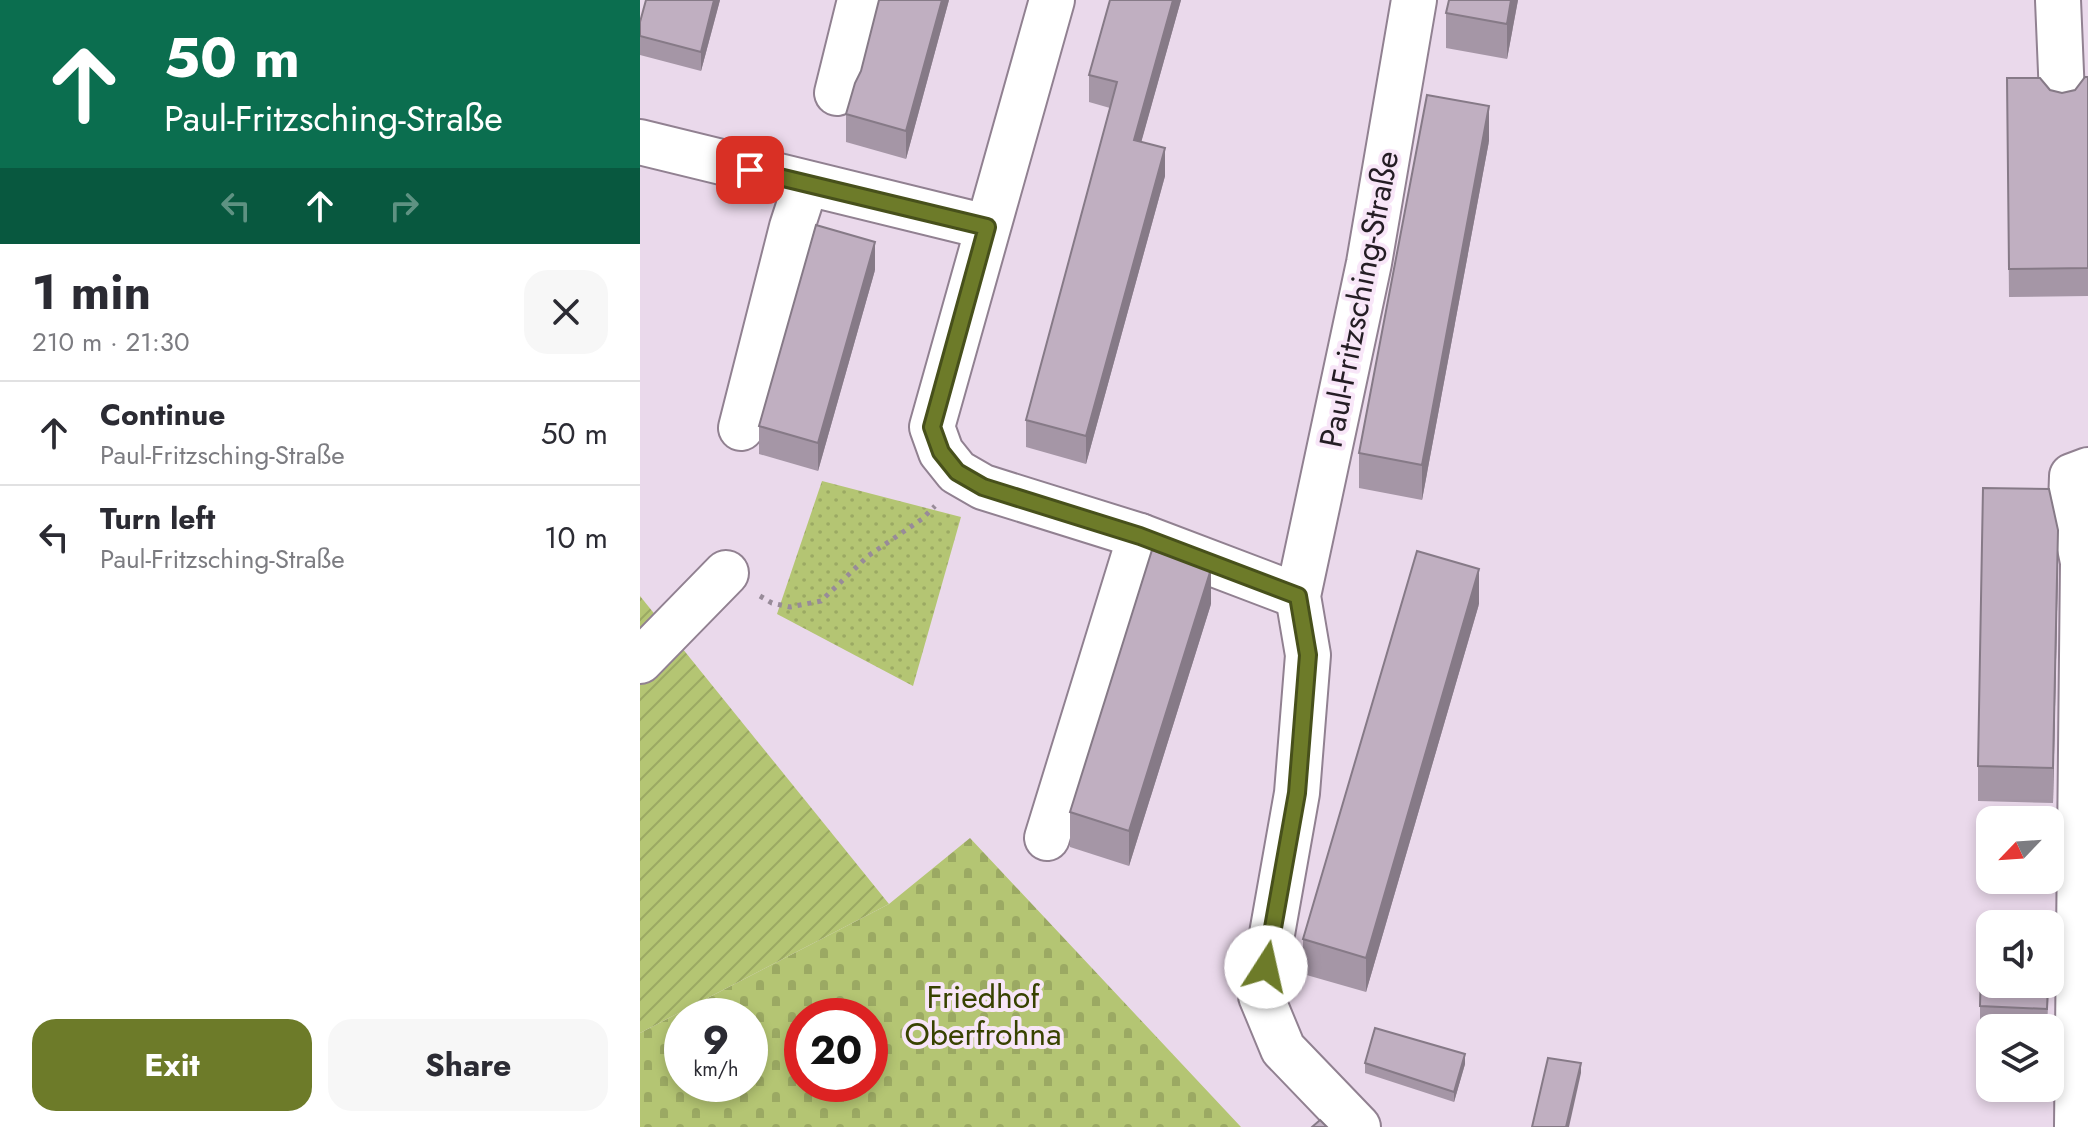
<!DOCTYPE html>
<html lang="en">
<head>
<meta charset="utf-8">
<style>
  body { margin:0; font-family:Jost,sans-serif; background:#f7f7f7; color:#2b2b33; height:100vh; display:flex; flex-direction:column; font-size:30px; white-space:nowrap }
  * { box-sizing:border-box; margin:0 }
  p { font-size:26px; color:#7c7c81 }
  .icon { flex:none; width:44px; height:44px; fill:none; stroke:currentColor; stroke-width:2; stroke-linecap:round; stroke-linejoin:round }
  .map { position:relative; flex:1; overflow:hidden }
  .sheet { display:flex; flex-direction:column; background:#fff; width:640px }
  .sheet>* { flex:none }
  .top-card { background:#0b6e4f; color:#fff; overflow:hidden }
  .needle { width:52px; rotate:245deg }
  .tools { position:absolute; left:1336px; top:806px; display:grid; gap:16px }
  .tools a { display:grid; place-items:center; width:88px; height:88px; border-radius:16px; background:#fff; box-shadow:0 4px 12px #0003; font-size:40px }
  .speed { position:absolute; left:24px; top:998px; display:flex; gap:16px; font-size:40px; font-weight:700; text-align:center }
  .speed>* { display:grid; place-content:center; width:104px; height:104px; border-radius:50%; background:#fff; box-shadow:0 4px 12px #0003; line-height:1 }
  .speed small { font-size:20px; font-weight:400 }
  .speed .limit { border:12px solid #d22; background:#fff; color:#111 }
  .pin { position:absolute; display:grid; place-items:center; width:68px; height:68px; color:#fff; margin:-34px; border-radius:16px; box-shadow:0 4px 12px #0006 }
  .me { position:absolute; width:88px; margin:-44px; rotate:10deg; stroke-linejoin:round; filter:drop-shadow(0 0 6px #0008) }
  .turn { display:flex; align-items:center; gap:28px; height:168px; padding:0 32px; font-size:36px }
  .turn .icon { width:104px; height:104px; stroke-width:2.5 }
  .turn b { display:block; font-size:56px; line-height:68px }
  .lanes { display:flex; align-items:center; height:76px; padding:0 32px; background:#0003; justify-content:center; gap:40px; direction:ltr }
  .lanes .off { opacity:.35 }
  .round { display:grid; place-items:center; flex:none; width:84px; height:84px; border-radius:24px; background:#f7f7f7 }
  .overview { display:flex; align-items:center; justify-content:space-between; height:136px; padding:0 32px }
  h1 { font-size:48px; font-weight:700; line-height:60px }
  .primary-button { display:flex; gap:16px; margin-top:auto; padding:16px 32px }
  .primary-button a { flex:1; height:92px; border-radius:24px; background:#6d7b29; color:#fff; font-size:32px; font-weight:700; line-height:92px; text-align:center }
  .primary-button a+a { background:#f7f7f7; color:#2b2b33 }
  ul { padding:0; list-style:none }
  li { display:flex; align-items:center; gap:24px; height:104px; padding:0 32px; border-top:2px solid #e1e1e2 }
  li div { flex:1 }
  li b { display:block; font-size:30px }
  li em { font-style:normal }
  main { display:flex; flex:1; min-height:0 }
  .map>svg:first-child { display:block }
</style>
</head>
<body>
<main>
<section class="sheet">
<div class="top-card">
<div class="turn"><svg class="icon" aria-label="ahead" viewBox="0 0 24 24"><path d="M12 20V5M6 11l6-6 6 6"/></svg><div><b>50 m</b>Paul-Fritzsching-Straße</div></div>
<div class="lanes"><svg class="icon off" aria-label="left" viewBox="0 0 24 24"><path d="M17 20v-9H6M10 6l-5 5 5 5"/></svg><svg class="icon" aria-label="ahead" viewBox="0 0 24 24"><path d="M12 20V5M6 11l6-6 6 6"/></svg><svg class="icon off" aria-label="right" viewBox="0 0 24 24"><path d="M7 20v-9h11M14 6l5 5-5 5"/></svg></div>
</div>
<div class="overview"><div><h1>1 min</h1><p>210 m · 21:30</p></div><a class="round"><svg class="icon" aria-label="close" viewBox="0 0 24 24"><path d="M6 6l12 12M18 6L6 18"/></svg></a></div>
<ul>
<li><svg class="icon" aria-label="ahead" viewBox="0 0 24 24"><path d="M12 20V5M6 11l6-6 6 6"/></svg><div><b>Continue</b><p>Paul-Fritzsching-Straße</p></div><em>50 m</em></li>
<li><svg class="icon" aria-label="left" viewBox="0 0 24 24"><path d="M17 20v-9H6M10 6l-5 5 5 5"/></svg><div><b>Turn left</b><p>Paul-Fritzsching-Straße</p></div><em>10 m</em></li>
</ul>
<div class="primary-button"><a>Exit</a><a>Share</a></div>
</section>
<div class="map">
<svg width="1448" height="1127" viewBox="0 0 1448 1127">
  <defs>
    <pattern id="grass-dots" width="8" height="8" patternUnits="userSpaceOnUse" patternTransform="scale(2)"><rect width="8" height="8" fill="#b4c573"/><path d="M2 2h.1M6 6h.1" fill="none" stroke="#9ba963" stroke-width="1.8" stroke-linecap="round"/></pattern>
    <pattern id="cemetery-stones" width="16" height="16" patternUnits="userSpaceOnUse" patternTransform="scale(2)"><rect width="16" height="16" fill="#b4c573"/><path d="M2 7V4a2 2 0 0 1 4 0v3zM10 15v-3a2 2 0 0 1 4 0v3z" fill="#9ba963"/></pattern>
    <pattern id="garden-furrows" width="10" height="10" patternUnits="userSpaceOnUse" patternTransform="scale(2)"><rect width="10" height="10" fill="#b4c573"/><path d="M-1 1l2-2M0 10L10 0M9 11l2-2" fill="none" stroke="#9ba963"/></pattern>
  </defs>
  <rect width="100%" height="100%" fill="#ead9eb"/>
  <path fill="url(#grass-dots)" d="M182 481 321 517 273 686 137 614Z"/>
  <path fill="url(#cemetery-stones)" fill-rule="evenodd" d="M330 838 601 1127H0V1033L249 904ZM42 1016H110V1084H42ZM162 1016H230V1084H162Z"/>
  <path fill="url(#garden-furrows)" d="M0 596 249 904 0 1033Z"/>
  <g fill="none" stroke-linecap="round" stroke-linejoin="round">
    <g stroke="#918191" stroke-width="48">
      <g id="minor">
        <path d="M412 0 292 427 301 452 317 472 343 487 500 536 658 596"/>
        <path d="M1418 0 1422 96"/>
        <path d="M197 93 220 0"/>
        <path d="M0 142 347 227"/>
        <path d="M101 428 152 227 166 184"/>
        <path d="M0 661 86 573"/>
        <path d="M407 838 500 536"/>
        <path d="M718 1127 643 1049 621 996 657 793 668 655 658 596 729 263 774 0"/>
        <path d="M1437 1127 1443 562 1431 505 1432 476 1448 470"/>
      </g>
    </g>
    <path stroke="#988b99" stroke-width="5" stroke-dasharray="4 6" stroke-linecap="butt" d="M120 596 132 603 150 607 181 601 228 556 282 519 295 506"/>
    <use href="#minor" stroke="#fff" stroke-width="44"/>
  </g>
  <g fill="#a596a6">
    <path d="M80 0 61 71 0 55V22Z"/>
    <path d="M309 0 266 159 206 142V114Z"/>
    <path d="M470 0H541L501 142 525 176 446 464 386 447V420L470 108 449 102V75Z"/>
    <path d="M878 0 867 59 806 48V13Z"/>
    <path d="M1448 77V296L1369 297 1367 78 1422 93 1435 90Z"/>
    <path d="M849 141 782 500 719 488V453Z"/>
    <path d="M235 270 178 471 119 454V426Z"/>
    <path d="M1418 564 1413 803 1338 801V766Z"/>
    <path d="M571 604 489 866 430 847V812Z"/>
    <path d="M839 604 726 992 663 974V939Z"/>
    <path d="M1409 984 1407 1028 1340 1025V1006Z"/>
    <path d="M725 1063 825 1064 814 1102 725 1073Z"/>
  </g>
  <g fill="#867a87">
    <path d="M74 0H80L61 71V52Z"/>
    <path d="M302 0H309L266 159V131Z"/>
    <path d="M533 0H541L494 168V140Z"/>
    <path d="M871 0H878L867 59V24Z"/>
    <path d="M849 106V141L782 500V465Z"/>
    <path d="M525 148V176L446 464V436Z"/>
    <path d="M235 242V270L178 471V443Z"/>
    <path d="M1418 530V564L1413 803V768Z"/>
    <path d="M571 569V604L489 866V831Z"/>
    <path d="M839 569V604L726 992V958Z"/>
    <path d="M825 1054V1064L814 1102V1092Z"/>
    <path d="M941 1063V1073L929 1127H926Z"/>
  </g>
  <g fill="#c0afc1" stroke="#867a87" stroke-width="2">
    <path d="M6 0H74L61 52 0 36V22Z"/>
    <path d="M239 0H302L266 131 206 114 215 83 221 71Z"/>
    <path d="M470 0H533L494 140 525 148 446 436 386 420 477 82 449 75Z"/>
    <path d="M809 0H871L867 24 806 13Z"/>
    <path d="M1445 77H1448V268L1369 269 1367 78H1400L1410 90 1422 93 1435 90Z"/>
    <path d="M787 95 849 106 782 465 719 453Z"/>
    <path d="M176 225 235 242 178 443 119 426Z"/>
    <path d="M1343 488 1409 489 1418 530 1413 768 1338 766Z"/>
    <path d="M512 550 571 569 489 831 430 812Z"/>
    <path d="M777 551 839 569 726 958 663 939Z"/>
    <path d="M1341 969 1350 970V984H1408L1407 1009 1340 1006Z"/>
    <path d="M735 1028 825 1054 814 1092 725 1063Z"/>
    <path d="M908 1058 941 1063 926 1127H892Z"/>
    <path d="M680 1120 687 1127H672Z"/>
  </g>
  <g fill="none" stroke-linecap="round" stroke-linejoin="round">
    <g stroke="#47501b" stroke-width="20">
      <path id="route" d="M110 170 347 227 292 427 301 452 317 472 343 487 500 536 658 596 668 655 657 793 626 967"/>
    </g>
    <use href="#route" stroke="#6d7b29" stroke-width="14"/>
  </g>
  <g text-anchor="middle" stroke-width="8" stroke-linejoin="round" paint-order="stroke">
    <g font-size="32" fill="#241d24" stroke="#f8e6f8">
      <text transform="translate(719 299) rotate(-79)" y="11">Paul-Fritzsching-Straße</text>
    </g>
    <g font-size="32" fill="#384200" stroke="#f8e6f8">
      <text x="343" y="1008">Friedhof<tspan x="343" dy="37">Oberfrohna</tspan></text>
    </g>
  </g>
</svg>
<div class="tools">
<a><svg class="needle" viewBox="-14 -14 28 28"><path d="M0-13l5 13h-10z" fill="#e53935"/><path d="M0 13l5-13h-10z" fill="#7c7c81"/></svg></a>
<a><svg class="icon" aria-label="sound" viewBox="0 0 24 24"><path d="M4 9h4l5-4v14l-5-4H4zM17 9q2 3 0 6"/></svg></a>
<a><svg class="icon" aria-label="layers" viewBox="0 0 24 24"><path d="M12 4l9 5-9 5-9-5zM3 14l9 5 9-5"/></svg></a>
</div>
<div class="speed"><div>9<small>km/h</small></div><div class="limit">20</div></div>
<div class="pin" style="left:110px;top:170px;background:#d93025"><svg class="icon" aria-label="arrive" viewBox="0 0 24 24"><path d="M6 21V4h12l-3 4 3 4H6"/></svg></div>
<svg class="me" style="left:626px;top:967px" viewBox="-20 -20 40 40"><circle r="19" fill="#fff"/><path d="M0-13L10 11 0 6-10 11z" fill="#6d7b29"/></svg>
</div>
</main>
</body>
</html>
